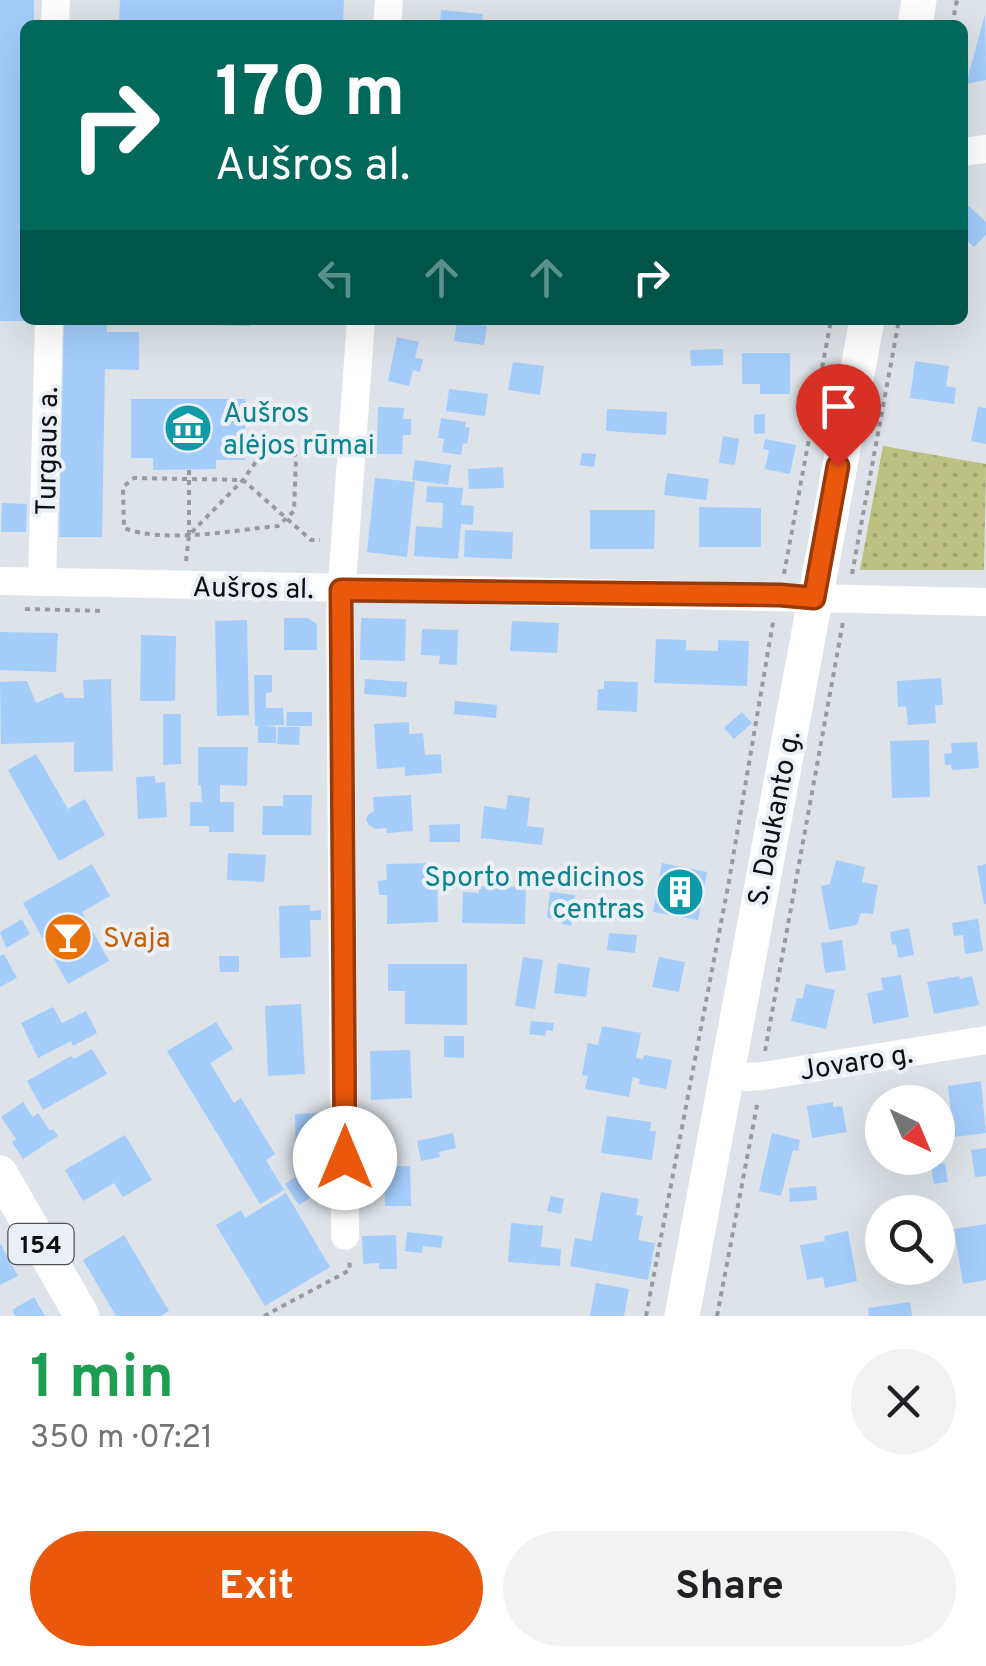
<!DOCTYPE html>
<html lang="en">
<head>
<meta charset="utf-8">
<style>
  body { margin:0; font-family:Overpass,sans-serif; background:#f2f2f2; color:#202124; height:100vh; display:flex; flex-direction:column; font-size:38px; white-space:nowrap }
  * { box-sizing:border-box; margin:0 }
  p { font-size:32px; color:#757577 }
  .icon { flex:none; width:55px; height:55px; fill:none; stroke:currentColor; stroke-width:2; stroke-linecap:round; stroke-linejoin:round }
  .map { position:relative; height:1316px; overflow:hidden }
  .sheet { display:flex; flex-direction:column; background:#fff; flex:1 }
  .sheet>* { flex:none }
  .top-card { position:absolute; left:20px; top:20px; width:948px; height:305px; border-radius:15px; box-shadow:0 10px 40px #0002; background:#00695c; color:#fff; overflow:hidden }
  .needle { width:65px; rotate:136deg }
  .buttons { position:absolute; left:865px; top:1085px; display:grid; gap:20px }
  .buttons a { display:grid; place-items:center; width:90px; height:90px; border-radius:50%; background:#fff; box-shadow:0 10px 40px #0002; font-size:50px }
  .pin { position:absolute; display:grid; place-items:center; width:85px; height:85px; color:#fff; margin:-102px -42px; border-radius:50% 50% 50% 0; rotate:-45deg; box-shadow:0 0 10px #0007 }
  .pin .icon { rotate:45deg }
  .me { position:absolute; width:110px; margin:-55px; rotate:0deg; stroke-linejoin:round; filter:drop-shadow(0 0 8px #0008) }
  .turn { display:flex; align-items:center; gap:35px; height:210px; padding:0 30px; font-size:45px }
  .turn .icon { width:130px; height:130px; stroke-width:2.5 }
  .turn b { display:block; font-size:70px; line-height:85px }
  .lanes { display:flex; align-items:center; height:95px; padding:0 30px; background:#0003; justify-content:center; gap:50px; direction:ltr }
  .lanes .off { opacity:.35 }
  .round { display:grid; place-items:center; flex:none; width:105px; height:105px; border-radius:52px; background:#f2f2f2 }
  .summary { display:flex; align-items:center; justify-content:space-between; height:170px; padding:0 30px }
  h1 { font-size:60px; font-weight:700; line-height:75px; color:#1e9e55 }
  .action { display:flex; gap:20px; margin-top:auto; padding:20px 30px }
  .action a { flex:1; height:115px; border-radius:60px; background:#ea580c; color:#fff; font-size:40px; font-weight:700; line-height:115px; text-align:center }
  .action a+a { background:#f2f2f2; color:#202124 }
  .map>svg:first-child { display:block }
</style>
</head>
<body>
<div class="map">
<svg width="986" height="1316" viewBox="0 0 986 1316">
  <defs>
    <pattern id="grass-dots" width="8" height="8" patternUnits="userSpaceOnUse" patternTransform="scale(2.5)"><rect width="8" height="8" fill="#bcc080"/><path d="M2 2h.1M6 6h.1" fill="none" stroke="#a0a46e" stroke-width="1.8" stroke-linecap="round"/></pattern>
  </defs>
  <rect width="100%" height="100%" fill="#dde3e8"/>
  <path fill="url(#grass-dots)" d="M883 446 986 464 984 570H860Z"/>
  <g fill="#a4cdfc">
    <path d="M0 0H34V25H25V321H0Z"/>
    <path d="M120 0H344L343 25H119Z"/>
    <path d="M441 10 483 14 482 25H440Z"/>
    <path d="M985 14 986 80 966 84Z"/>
    <path d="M962 200 986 222V235L974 247 962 236Z"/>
    <path d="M64 320H107V332H139V370L105 369 102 537H59Z"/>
    <path d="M149 320H251L250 326 149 323Z"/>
    <path d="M457 322 487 326 484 345 454 341Z"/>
    <path d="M397 337 419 342 415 358 423 359 420 372 413 370 409 386 388 381Z"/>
    <path d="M723 349V365L691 366 690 350Z"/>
    <path d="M742 353H790V394H760V384H742Z"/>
    <path d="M915 361 949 366 946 386 956 388 954 404 910 398Z"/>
    <path d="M513 362 544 366 540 395 508 390Z"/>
    <path d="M449 389 488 394 485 416 446 411Z"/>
    <path d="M131 399H245V460H216V469L153 470V458H131Z"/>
    <path d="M378 407 404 408 403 419H411V435H403L402 454H377Z"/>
    <path d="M978 407 986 408V444L971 441Z"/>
    <path d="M607 409 667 412 666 435 606 431Z"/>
    <path d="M765 414V433L754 434V415Z"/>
    <path d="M441 418 466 422 465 427 470 428 467 444 463 443 461 455 442 452 444 439 438 438Z"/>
    <path d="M723 436 739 439 735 465 719 463Z"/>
    <path d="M765 439 796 445 790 474 765 469 769 450 763 449Z"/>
    <path d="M582 453 596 454 594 467 580 465Z"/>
    <path d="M415 460 451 465 448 485 412 480Z"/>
    <path d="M503 467 504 488 469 489 468 469Z"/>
    <path d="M667 473 709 479 706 500 664 495Z"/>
    <path d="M375 478 415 482 407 557 367 552Z"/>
    <path d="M427 486 463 488 461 505 474 506 473 525 461 524 458 559 414 556 416 526 442 528 443 503 426 502Z"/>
    <path d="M2 503 27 504 26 532H1Z"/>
    <path d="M699 507 761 508V547H699Z"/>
    <path d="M590 510H655L654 549H590Z"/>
    <path d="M465 530 513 532 512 559 464 557Z"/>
    <path d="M284 618H308L317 624V650H284Z"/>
    <path d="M361 618 406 619 405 661 360 660Z"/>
    <path d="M247 620 249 715 217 716 215 621Z"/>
    <path d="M512 621 559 623 557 653 510 651Z"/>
    <path d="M422 629 458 630 457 665 439 664 440 656 421 655Z"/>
    <path d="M0 632 58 633 56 672 0 670Z"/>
    <path d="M141 635 176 636 175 701H140Z"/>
    <path d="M656 639 686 640V650L718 651V640L749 641 747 686 654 683Z"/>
    <path d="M254 675H272V692L266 693V708H283L284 725 264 726 276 727V743H258V726H255Z"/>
    <path d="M941 678 943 705H935L936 723 908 725 906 706 898 707 897 681Z"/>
    <path d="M111 679 113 771 74 772V742L1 744 0 682 27 681 36 703 62 692 65 698H84L83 680Z"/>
    <path d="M365 679 407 682 406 697 364 694Z"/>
    <path d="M604 681 638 682 637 712 597 710 598 689H604Z"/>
    <path d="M455 701 497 705 496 718 454 714Z"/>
    <path d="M287 712H312V726H286Z"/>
    <path d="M742 712 752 723 734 739 724 728Z"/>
    <path d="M163 714H181V764L163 765Z"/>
    <path d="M409 722V734L423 733 425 755 441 754 442 773 405 776V767L377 769 374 724Z"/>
    <path d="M278 727H300L299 745 277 744Z"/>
    <path d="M929 740 930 797 892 798 890 741Z"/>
    <path d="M977 742 979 768 952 770 951 765H945L944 754 952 753 951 743Z"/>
    <path d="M198 747H248L247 786 220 785V802H234V832H209V826H190V802H202L201 785H198Z"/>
    <path d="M36 754 68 809 85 799 105 835 59 861 8 770Z"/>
    <path d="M155 776 156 783 165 782 167 817 138 819 136 777Z"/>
    <path d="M283 795H312L311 835H262L263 806H283Z"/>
    <path d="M411 795 413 831 387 833 386 828 375 829 369 825 366 820 368 815 374 811 373 797Z"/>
    <path d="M508 795 530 798 527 826 544 828 542 845 481 838 484 806 506 809Z"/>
    <path d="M460 824V842H430L429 825Z"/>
    <path d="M228 853 266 855 264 882 227 880Z"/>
    <path d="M836 860 865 867 862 882 878 885 873 914 861 913 857 925 829 930 821 886 830 884Z"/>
    <path d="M437 863 438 922 387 924V895H379L378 881 387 880 386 864Z"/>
    <path d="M662 863 707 872 698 920 653 912Z"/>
    <path d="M92 864 110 896 82 912 109 961 68 984 23 903Z"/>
    <path d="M986 864V904H984L977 866Z"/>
    <path d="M479 886 526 887 525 924 462 923 463 892 479 893Z"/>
    <path d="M550 892 575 895 571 926 562 924V919L547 918Z"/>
    <path d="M310 905V911L321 910V920H310L311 957 280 958 279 906Z"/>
    <path d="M22 919 30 934 6 948 0 932Z"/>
    <path d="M978 919 983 951 965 954 963 935 954 936 952 923Z"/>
    <path d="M909 928 914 955 898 958 896 944 892 945 890 932Z"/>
    <path d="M609 933 637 935 635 953 607 950Z"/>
    <path d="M842 940 846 970 825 973 821 943Z"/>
    <path d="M4 954 17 978 0 987V956Z"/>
    <path d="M219 956H239V972H220Z"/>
    <path d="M523 957 543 960 535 1009 515 1006Z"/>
    <path d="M659 957 685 962 679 992 652 987Z"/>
    <path d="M558 963 590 968 586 997 554 993Z"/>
    <path d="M388 964H467V1025L405 1024V991H388Z"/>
    <path d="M901 975 909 1017 873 1024 867 993 883 990 881 978Z"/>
    <path d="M959 976 960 979 972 976 979 1005 934 1014 927 982Z"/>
    <path d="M806 984 835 990 826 1029 791 1021 797 998 802 999Z"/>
    <path d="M301 1004 305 1074 268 1076 265 1006Z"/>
    <path d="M53 1007 62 1023 86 1011 97 1033 73 1046 71 1041 38 1058 21 1023Z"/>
    <path d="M531 1021 554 1023 553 1031 546 1030 545 1036 529 1034Z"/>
    <path d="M216 1022 233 1049 210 1063 234 1103 241 1098 275 1154 266 1160 284 1190 260 1204 167 1051Z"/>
    <path d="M602 1026 641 1033 636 1058 643 1059 644 1055 672 1060 666 1089 639 1084 640 1079 633 1077 629 1097 585 1089 588 1076 582 1075 588 1043 598 1045Z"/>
    <path d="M444 1036H464V1058L444 1057Z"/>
    <path d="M92 1049 107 1074 43 1110 27 1081 71 1056 74 1059Z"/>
    <path d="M410 1050 412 1098 371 1100 370 1051Z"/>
    <path d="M981 1081 986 1133 954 1137 948 1086Z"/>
    <path d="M922 1091 923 1102H888L887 1095Z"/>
    <path d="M23 1102 33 1117 38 1113 50 1131 53 1129 58 1136 23 1159 12 1142 16 1139 1 1117Z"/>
    <path d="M833 1102V1107L842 1106 847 1132 812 1138 807 1106Z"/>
    <path d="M322 1113 324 1169 296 1170 295 1114Z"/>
    <path d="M607 1116 651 1122 650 1131H656L652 1160 601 1153Z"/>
    <path d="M383 1128 385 1147 365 1148 363 1130Z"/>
    <path d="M453 1133 456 1148 439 1152 440 1157 421 1161 417 1141Z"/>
    <path d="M772 1133 800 1140 798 1151 793 1150 781 1196 759 1191Z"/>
    <path d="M125 1135 152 1180 123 1197 114 1183 83 1201 65 1170Z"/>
    <path d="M986 1148V1176L975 1177 971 1150Z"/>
    <path d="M945 1163 948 1182 934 1184 931 1165Z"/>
    <path d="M410 1166 411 1206H385V1194H364V1167Z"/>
    <path d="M297 1176 310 1198 299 1205 285 1184Z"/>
    <path d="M816 1186 817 1200 790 1202 789 1188Z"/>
    <path d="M601 1192 639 1199 636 1215 643 1216 638 1240 655 1243 648 1280 570 1266 575 1238 592 1241Z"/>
    <path d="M286 1193 330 1267 265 1306 216 1225 241 1210 245 1218Z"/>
    <path d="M551 1196 564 1199 561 1214 547 1211Z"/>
    <path d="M511 1223 543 1226 541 1247 561 1249 560 1266 508 1262Z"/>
    <path d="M986 1224V1280L963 1284 954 1229Z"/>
    <path d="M848 1231 857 1281 825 1288 823 1277 807 1280 800 1245 825 1241 824 1236Z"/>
    <path d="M407 1232 443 1236 441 1248 423 1246 422 1253 405 1251Z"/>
    <path d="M124 1235 169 1311 161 1316H116L83 1260Z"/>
    <path d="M396 1235 397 1269H379V1263L363 1264 362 1236Z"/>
    <path d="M0 1243 18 1276 0 1285Z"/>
    <path d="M596 1283 629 1289 624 1316H590Z"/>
    <path d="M34 1297 45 1316H15L12 1310Z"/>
    <path d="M910 1302 912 1316H869L868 1308Z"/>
  </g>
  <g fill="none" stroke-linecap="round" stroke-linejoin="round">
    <g stroke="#979b9f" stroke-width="4" stroke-dasharray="5 5" stroke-linecap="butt">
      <path d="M952 25 957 0"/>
      <path d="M189 535V469"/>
      <path d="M186 561 189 535 243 480 267 446 288 440 296 458 294 511 278 526C235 530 163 544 124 528L123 487 134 478 243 480 311 540H320"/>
      <path d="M784 574 831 320"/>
      <path d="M852 574 899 320"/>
      <path d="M25 609 105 611"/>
      <path d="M765 1051 843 622"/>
      <path d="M264 1316 350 1270 349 1258"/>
      <path d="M646 1316 729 881 773 622"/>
      <path d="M717 1316 758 1100"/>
    </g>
    <g stroke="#fff" stroke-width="28">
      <path d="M55 25 56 0"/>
      <path d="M387 25 389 0"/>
      <path d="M962 152 986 149"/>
      <path d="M0 581C329 589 657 592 986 602"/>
      <path d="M42 582 49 320"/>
      <path d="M726 1074 745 1077 763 1076 986 1040"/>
      <path d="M345 1236 340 612 361 320"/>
    </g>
    <g stroke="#fff" stroke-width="35">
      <path d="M915 25 919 0"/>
      <path d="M0 1173 82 1316"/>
      <path d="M682 1316 867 320"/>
    </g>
  </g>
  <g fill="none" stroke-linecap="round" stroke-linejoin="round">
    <g stroke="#983908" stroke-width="25">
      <path id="route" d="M345 1158 341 590 780 595 814 598 838 466"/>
    </g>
    <use href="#route" stroke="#ea580c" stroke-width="18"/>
  </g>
  <defs>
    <g id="museum-disc" transform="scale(2.5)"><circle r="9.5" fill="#0f9aa8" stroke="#ebf0f6"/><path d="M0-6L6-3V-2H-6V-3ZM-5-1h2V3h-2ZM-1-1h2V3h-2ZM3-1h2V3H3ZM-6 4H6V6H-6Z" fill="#fff"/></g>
    <g id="building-disc" transform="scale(2.5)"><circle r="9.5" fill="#0f9aa8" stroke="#ebf0f6"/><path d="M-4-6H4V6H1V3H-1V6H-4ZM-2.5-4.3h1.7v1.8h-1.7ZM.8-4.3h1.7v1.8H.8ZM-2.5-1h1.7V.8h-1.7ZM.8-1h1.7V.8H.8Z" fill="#fff"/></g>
    <g id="bar-disc" transform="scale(2.5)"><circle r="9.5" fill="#e8710a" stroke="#ebf0f6"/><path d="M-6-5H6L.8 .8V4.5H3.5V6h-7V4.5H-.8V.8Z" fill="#fff"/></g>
  </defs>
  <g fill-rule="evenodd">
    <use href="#museum-disc" x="188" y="428"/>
    <use href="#building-disc" x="680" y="892"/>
    <use href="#bar-disc" x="68" y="937"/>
  </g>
  <g text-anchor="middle" stroke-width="8" stroke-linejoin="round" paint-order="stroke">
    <rect fill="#ebf0f6" stroke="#505256" stroke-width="2.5" x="8.5" y="1224" width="65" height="40" rx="8"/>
    <g font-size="25" font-weight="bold" fill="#0d0f11">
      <text x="41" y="1253">154</text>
    </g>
    <g font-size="28" fill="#0d838f" stroke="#ebf0f6" text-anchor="start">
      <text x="223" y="422">Aušros<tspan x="223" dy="32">alėjos rūmai</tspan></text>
      <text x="645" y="886" text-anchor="end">Sporto medicinos<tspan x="645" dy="32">centras</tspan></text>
    </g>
    <g font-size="28" fill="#0d0f11" stroke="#ebf0f6">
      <text transform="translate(46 451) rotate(-89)" y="10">Turgaus a.</text>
      <text transform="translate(253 587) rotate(1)" y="10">Aušros al.</text>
      <text transform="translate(773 818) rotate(-79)" y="10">S. Daukanto g.</text>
      <text transform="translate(856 1061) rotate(-9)" y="10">Jovaro g.</text>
    </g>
    <g font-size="28" fill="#c56008" stroke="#ebf0f6" text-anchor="start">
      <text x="103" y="947">Svaja</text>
    </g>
  </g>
</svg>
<div class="buttons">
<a><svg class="needle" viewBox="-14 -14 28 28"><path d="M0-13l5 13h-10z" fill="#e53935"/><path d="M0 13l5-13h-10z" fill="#757577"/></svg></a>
<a><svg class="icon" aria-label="search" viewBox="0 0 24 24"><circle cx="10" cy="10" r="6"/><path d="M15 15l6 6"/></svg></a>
</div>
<div class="pin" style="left:838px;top:466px;background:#d93025"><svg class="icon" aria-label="arrive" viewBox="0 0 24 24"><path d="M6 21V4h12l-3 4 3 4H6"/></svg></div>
<svg class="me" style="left:345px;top:1158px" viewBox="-20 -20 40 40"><circle r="19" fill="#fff"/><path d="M0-13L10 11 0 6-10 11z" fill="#ea580c"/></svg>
<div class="top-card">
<div class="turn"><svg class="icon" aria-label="right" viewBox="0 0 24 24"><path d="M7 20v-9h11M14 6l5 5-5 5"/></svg><div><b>170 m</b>Aušros al.</div></div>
<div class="lanes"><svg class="icon off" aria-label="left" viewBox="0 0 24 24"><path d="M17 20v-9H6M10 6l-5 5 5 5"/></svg><svg class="icon off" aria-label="ahead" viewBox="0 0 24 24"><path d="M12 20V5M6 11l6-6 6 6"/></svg><svg class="icon off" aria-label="ahead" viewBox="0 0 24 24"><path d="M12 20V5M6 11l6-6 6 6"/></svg><svg class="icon" aria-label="right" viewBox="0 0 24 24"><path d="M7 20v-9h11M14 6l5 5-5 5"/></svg></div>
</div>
</div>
<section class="sheet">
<div class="summary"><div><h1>1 min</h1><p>350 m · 07:21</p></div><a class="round"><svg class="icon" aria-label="close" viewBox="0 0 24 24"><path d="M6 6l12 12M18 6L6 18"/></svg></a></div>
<div class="action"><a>Exit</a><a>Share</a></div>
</section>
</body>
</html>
